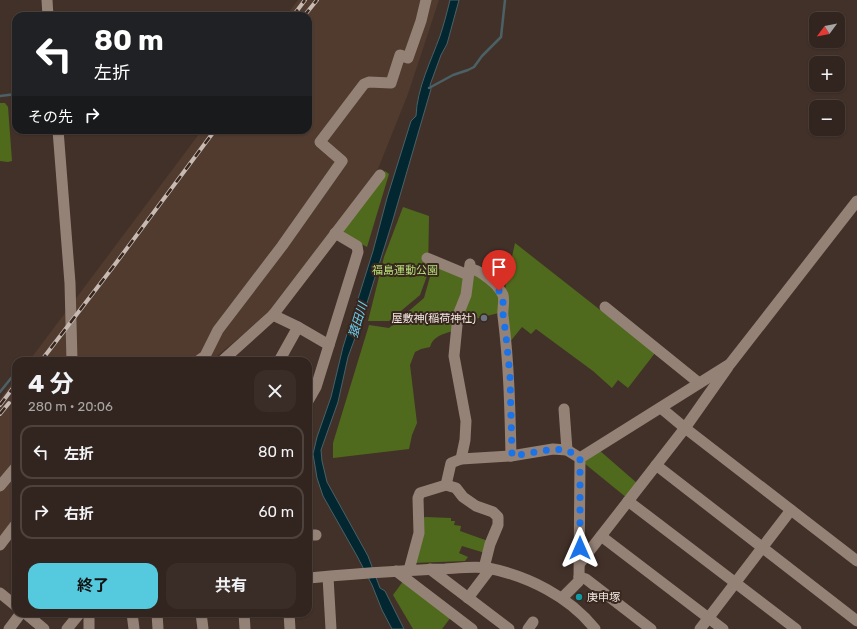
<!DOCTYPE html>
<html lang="ja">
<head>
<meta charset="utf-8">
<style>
  body { margin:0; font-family:Rubik,"Noto Sans JP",sans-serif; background:#3a2d28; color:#f1f3f6; height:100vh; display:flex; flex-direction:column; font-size:15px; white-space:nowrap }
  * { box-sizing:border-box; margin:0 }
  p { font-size:13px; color:#a8a5a4 }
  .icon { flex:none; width:22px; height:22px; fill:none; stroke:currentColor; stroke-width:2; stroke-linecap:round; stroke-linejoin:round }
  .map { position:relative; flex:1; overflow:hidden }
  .sheet { position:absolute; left:12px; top:357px; width:300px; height:260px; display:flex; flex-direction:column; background:#32251f; border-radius:12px; box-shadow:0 1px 3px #0004,0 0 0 1px #4d423d }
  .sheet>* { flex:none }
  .banner { position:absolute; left:12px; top:12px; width:300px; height:122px; border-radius:12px; box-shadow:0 1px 3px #0004,0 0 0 1px #4d423d; background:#202124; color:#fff; overflow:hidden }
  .needle { width:26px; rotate:238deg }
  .controls { position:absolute; left:809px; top:12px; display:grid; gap:8px }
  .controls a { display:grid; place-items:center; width:36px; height:36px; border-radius:8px; background:#32251f; box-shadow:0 1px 3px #0004,0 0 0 1px #4d423d; font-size:20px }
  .pin { position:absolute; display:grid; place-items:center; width:34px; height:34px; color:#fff; margin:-41px -17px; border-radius:50% 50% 50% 0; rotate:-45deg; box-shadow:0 0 4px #0007 }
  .pin .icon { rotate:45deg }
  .me { position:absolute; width:44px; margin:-22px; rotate:0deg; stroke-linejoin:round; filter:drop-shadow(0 0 3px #0008) }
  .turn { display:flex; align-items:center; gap:14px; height:84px; padding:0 16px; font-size:18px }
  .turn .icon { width:52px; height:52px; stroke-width:2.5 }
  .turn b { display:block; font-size:28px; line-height:34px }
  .then { display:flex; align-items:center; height:38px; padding:0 16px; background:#0003; gap:8px; font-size:15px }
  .round { display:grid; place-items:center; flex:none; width:42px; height:42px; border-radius:12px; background:#3a2d28 }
  .overview { display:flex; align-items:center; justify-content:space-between; height:68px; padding:0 16px }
  h1 { font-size:24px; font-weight:700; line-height:30px }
  .button { display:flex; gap:8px; margin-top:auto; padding:8px 16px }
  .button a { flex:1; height:46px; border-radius:12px; background:#55cadf; color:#111; font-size:16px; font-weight:700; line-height:46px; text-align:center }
  .button a+a { background:#3a2d28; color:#f1f3f6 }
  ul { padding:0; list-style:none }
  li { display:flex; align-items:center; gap:12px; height:54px; margin:0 8px 6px; padding:0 8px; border:2px solid #4d423d; border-radius:12px }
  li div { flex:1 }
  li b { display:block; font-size:15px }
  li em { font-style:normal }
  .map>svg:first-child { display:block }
</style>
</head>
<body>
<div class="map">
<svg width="857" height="629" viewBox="0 0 857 629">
  <rect width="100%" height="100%" fill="#423129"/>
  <g fill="#513a2e">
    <path d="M298 0H439L408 94 378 169 269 313 211 361H29L202 130H308V16H286Z"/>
    <path d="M16 378V516L0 537V399Z"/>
  </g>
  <g fill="#506a1d">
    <path d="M385 171 389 174 367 247 345 235 343 227Z"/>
    <path d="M403 207 429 216 428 273 420 295 389 321H368L384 257Z"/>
    <path d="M515 243 655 353 628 388 618 380 612 388 593 371 536 329 531 334 522 327 509 343 505 289Z"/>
    <path d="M433 266 465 276 453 331C443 334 433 336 430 347L421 349 415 352 410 365 417 423 412 435 409 449 333 458V443L369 325 389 328 424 298Z"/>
    <path d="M472 274H477L499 296V313L482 317 461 324Z"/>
    <path d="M599 450 638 484 627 498 584 463 589 456Z"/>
    <path d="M425 517 451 518V521H455L454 525 461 526 460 531 488 541 485 553 462 546 459 553 468 557 465 561 413 563 422 519Z"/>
    <path d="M404 580 451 617 442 629H413L393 595Z"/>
  </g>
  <path fill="#4f6a1a" d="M0 103H5L8 107 12 161 8 162 0 161Z"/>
  <path fill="#032731" stroke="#4b6166" d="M450 0H459L447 44 441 55 430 85 431 89 392 223 362 319 348 357 338 402 321 450 322 461 327 482 368 556 380 588 385 591 404 629H392L382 610 372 585 357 556 323 496 317 478 313 454 317 437 331 397 343 347 373 251 387 198 411 121 416 116C417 88 431 61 440 36 444 24 447 12 450 0Z"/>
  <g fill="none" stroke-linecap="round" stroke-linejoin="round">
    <g stroke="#4b6166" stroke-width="2.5">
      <path d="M429 88 453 75 468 70 474 67 482 56 501 37 505 0"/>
      <path d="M0 96 16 94"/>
      <path d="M25 361 26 360"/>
      <path d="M0 392 16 372"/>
    </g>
    <g stroke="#958277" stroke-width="11">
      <path d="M47 0 48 16"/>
      <path d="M58 130 70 283 72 361"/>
      <path d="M427 258 468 275"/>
      <path d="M470 269C480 269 499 286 503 295 505 301 502 310 503 316 509 363 510 409 511 456"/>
      <path d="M605 307 699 383"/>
      <path d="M273 315 298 327 329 345"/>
      <path d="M198 361 205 356 218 330 282 246 342 161 320 142 364 84 369 82 391 83 400 55 408 58 421 21 426 0"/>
      <path d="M222 361 273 315 380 175"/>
      <path d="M279 361 298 327"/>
      <path d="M308 401 316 387 358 252 357 246 335 233"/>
      <path d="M661 408 685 428 857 561"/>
      <path d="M564 409 567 450"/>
      <path d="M461 459 465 440 466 421 454 356 458 315 466 295 470 264"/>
      <path d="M656 465 857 621"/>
      <path d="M446 485 456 488 463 497 476 506 493 512 498 517V525L490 544 484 568"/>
      <path d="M0 486 16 467"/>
      <path d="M628 501 796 629"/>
      <path d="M308 535H316"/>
      <path d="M601 536 723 629"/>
      <path d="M0 545 16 524"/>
      <path d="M580 563 685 428 728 367"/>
      <path d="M430 569 509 629"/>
      <path d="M409 570 419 533 418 498 420 493 446 485 451 463 461 459 511 456 553 449 567 450 580 458"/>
      <path d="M396 571 472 629"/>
      <path d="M328 577 331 629"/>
      <path d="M579 577 586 579 651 629"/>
      <path d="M308 578C354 574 399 570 445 569 459 568 475 566 488 568 528 576 570 597 595 629"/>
      <path d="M0 593 16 606"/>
      <path d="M468 598 490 569"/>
      <path d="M562 598 579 581 580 458 730 364 857 201"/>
      <path d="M25 613 44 629"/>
      <path d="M89 613V629"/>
      <path d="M132 613 134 629"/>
      <path d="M157 613 158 629"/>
      <path d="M201 613 203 629"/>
      <path d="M244 613 245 629"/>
      <path d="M289 613 290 629"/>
      <path d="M9 629 21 613"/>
      <path d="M67 629 80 613"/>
      <path d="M528 629 533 622"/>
      <path d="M700 629 791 510"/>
    </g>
    <g stroke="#c6bab3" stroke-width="4">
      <g id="rail">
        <path d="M293 16 305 0"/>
        <path d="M304 16 317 0"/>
        <path d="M41 361 116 263 215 130"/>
        <path d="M0 405 16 384"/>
        <path d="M0 414 9 403"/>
      </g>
    </g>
    <use href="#rail" stroke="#37271f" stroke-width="2.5" stroke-dasharray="8" stroke-linecap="butt"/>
  </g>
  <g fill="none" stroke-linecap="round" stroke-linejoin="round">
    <path stroke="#1a73e8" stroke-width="7" stroke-dasharray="0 12.6" d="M499 291 503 296V314L506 336 510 376 512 456 553 449 567 450 580 458V548"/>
  </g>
  <circle fill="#6b7280" stroke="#37271f" stroke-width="1.5" cx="484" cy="318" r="4"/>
  <circle fill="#0f9aa8" stroke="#37271f" stroke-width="1.5" cx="579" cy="597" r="4"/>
  <g text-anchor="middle" stroke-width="4" stroke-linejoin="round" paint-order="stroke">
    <g font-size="11" fill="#b4dd74" stroke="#37271f">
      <text x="405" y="274">福島運動公園</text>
    </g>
    <g font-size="11" fill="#f3e8e2" stroke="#37271f" text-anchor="end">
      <text x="476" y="322">屋敷神(稲荷神社)</text>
      <text x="587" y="601" text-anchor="start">庚申塚</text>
    </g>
    <g font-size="12" font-style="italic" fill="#68d5f9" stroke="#37271f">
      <text transform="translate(358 320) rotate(-73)" y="4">猿田川</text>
    </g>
  </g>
</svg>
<div class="controls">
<a><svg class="needle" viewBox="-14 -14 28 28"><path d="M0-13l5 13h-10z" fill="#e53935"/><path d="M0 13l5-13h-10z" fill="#a8a5a4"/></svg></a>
<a>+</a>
<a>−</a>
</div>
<div class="pin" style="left:499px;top:291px;background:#d93025"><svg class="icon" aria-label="arrive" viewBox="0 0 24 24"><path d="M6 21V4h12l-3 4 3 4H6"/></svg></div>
<svg class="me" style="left:580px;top:548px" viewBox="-20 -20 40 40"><path d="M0-17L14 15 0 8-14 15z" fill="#1a73e8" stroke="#fff" stroke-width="4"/></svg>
<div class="banner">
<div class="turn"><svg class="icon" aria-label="left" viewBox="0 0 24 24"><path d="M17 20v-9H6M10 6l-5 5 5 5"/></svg><div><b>80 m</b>左折</div></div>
<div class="then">その先<svg class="icon" aria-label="right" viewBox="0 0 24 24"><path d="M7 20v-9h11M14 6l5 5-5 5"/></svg></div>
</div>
<section class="sheet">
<div class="overview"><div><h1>4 分</h1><p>280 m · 20:06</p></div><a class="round"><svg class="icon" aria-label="close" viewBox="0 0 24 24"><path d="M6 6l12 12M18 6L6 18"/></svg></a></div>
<ul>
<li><svg class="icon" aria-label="left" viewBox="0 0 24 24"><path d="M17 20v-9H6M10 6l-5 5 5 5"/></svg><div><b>左折</b></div><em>80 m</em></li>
<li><svg class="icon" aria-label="right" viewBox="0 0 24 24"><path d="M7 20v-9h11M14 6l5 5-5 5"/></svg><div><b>右折</b></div><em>60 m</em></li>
</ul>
<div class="button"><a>終了</a><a>共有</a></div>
</section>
</div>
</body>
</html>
